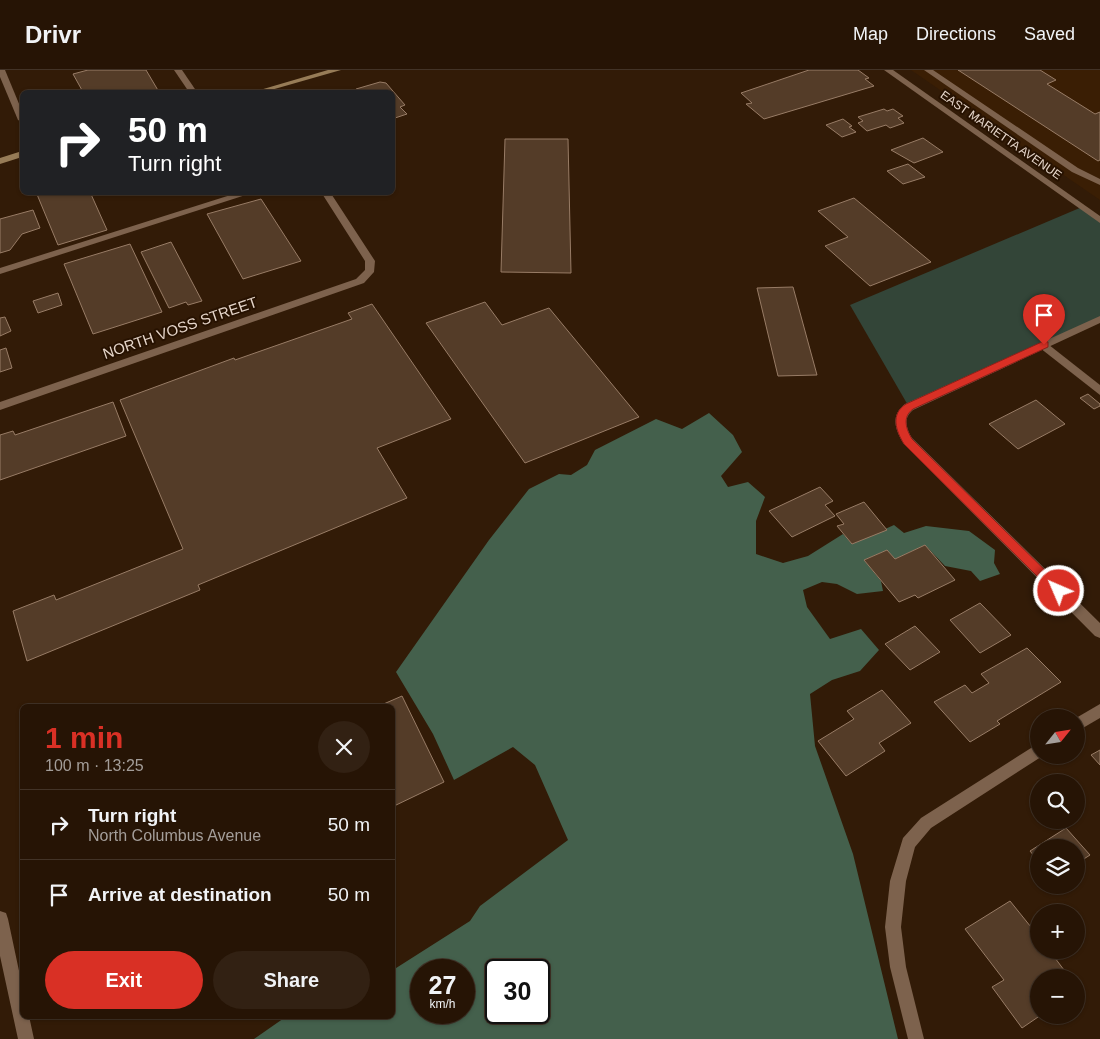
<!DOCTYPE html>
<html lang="en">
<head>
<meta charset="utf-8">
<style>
  body { margin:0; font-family:Helvetica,sans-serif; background:#322113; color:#f1f3f6; height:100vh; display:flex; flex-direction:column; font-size:19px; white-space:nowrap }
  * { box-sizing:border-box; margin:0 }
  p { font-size:16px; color:#a49e9a }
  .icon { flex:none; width:28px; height:28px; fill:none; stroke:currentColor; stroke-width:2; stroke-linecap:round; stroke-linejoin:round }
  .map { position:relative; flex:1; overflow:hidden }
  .drawer { position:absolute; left:20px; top:634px; width:375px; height:315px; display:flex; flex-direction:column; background:#261405; border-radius:8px; box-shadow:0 1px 4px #0004,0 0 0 1px #423327 }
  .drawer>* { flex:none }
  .hud { position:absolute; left:20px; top:20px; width:375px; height:105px; border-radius:8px; box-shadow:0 1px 4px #0004,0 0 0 1px #423327; background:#202124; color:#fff; overflow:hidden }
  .needle { width:32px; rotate:60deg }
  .fabs { position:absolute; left:1030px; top:639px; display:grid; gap:10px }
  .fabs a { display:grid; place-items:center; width:55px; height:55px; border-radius:50%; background:#261405; box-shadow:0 1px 4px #0004,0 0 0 1px #423327; font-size:25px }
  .speed { position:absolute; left:410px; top:889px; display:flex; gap:10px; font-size:25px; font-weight:700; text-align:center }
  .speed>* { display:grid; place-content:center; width:65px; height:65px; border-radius:50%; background:#261405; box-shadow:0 1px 4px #0004,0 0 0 1px #423327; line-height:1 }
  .speed small { font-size:12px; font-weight:400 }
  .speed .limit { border:2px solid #111; border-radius:8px; background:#fff; color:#111 }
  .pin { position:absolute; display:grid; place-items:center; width:42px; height:42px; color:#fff; margin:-51px -21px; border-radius:50% 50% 50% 0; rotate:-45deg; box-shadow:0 0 5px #0007 }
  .pin .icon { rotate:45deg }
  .me { position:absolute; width:55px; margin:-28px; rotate:315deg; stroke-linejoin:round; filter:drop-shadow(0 0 4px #0008) }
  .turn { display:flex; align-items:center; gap:18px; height:105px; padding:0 25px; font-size:22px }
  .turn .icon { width:65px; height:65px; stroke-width:2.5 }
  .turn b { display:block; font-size:35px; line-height:42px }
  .round { display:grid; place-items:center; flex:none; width:52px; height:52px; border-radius:26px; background:#322113 }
  .summary { display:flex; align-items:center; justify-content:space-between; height:85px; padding:0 25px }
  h1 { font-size:30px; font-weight:600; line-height:38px; color:#d93025 }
  .action { display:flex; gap:10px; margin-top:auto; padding:10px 25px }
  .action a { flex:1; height:58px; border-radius:30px; background:#d93025; color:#fff; font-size:20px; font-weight:600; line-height:58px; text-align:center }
  .action a+a { background:#322113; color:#f1f3f6 }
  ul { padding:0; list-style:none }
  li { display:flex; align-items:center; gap:15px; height:70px; padding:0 25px; border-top:1px solid #423327 }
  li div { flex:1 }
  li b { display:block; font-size:19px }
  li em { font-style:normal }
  header { display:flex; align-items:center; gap:30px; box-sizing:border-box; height:70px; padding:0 25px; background:#261405; border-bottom:1px solid #423327 }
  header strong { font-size:24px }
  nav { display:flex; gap:28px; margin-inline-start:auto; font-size:18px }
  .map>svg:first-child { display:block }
</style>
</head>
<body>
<header>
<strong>Drivr</strong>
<nav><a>Map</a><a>Directions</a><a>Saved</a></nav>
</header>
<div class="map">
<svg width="1100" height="969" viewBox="0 0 1100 969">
  <rect width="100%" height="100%" fill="#321b07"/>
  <path fill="#3a1e04" d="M911 0H1100V130Z"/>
  <path fill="#334538" d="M1082 137 1100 150V249L909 337 850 235Z"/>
  <path fill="#44604c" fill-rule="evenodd" d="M709 343 733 365 742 382 721 406 728 417 748 412 765 427 756 451V484L783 493 808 486 843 464 852 474 894 455 904 463 926 456 969 461 995 480 994 493 1000 504 980 511 971 501 945 496 925 475 895 489 887 480 864 490 881 511 883 521 857 524 837 514 822 512 803 520 807 537 830 569 861 559 879 580 860 601 832 610 810 624 815 676 853 784 898 969H254L287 946H392L393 900 470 851 480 836 568 770 535 695 513 677 454 710 433 664 396 602 489 470 529 419 559 404 571 405 587 395 595 380 656 349 682 359ZM421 900H464V942H421ZM496 900H539V942H496Z"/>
  <g fill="#543c28" stroke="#987c66">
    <path d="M88 0H146L159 22H83L73 4Z"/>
    <path d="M809 0H858L869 8 865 9 874 16 764 49 746 34 752 33 741 23Z"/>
    <path d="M958 0H1040L1056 10 1047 14 1095 44 1100 42V90L1098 91Z"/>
    <path d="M380 12 386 13 405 35 400 37 407 44 392 49V22H354L358 21 356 19Z"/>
    <path d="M884 39 887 41 893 39 903 46 898 48 904 53 890 58 886 55 867 61 858 53 863 51 858 47Z"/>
    <path d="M843 49 852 56 849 57 856 62 842 67 826 55Z"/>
    <path d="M923 68 943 82 914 93 891 80Z"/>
    <path d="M505 69H568L571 203 501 202Z"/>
    <path d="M908 94 925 107 903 114 887 101Z"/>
    <path d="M36 122H90L107 160 58 175Z"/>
    <path d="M854 128 931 192 870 216 825 176 848 167 818 141Z"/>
    <path d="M261 129 301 191 243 209 207 144Z"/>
    <path d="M33 140 40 158 22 164 10 180 0 183V149Z"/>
    <path d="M171 172 202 231 188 235 186 232 169 238 141 182Z"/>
    <path d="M130 174 162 242 93 264 64 194Z"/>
    <path d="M793 217 817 305 778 306 757 218Z"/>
    <path d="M58 223 62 235 38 243 33 231Z"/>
    <path d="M485 232 502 255 549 238 639 347 525 393 426 253Z"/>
    <path d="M372 234 451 349 377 378 407 428 198 515 200 520 27 591 13 541 54 525 56 530 183 479 120 330 234 288 235 290 352 249 348 243Z"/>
    <path d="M5 247 11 261 0 266V248Z"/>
    <path d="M6 278 12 298 0 302V280Z"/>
    <path d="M1088 324 1100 334V336L1094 339 1080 328Z"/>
    <path d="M1036 330 1065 354 1018 379 989 354Z"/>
    <path d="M113 332 126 366 0 410V365L13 361 15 365Z"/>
    <path d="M820 417 833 431 825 435 835 446 792 467 769 441Z"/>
    <path d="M864 432 887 460 852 474 837 456 844 454 836 444Z"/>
    <path d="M925 475 955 510 918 528 915 525 899 532 864 490 887 480 895 489Z"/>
    <path d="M980 533 1011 565 980 583 950 550Z"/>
    <path d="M915 556 940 582 910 600 885 574Z"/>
    <path d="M1027 578 1061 612 997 651 1000 654 970 672 934 632 965 615 972 623 989 613 981 604Z"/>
    <path d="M882 620 911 653 879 673 885 681 846 706 818 671 854 649 847 641Z"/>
    <path d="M402 626 444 712 392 737V636H379Z"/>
    <path d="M1100 680V695L1091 685Z"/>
    <path d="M1066 758 1090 785 1076 794V778H1039V792L1030 781Z"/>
    <path d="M1010 831 1039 867V880H1049L1070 908H1039V945H1041L1022 958 992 917 1004 910 965 859Z"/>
  </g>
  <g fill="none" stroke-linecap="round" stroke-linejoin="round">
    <g fill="#7d624d" fill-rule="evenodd">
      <path d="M0 0H5L22 41V52L18 50 0 7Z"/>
      <path d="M924 0H933L1078 98 1100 109V115L1072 102Z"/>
      <path d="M240 122H255L0 204V198Z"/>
      <path d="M1044 271 1100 315V325L1040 278V272Z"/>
    </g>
    <g fill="#7d624d" fill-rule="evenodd">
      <path d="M174 0H182L197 22H189Z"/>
      <path d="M884 0H893L1100 146V153Z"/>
      <path d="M321 122H330L375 191 374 202 364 213 0 340V332L356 209 365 200V191Z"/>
      <path d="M1100 246V253L913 340C903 348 906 358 912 368L1100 553V568L1095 566 904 374C895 360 890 346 905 334Z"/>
      <path d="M1100 634V648L1076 662V648Z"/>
      <path d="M1039 673V685H1044L931 758 915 777 906 811 901 857 906 897 924 969H908L890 897 885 857 890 811 903 768 921 748Z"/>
    </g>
    <path fill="#7d624d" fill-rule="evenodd" d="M0 841 6 843 8 849 22 915V946H29L34 969H18L0 886Z"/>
    <g fill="#977c57" fill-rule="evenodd">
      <path d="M328 0H341L264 22H253Z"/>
      <path d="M22 81V87L0 94V88Z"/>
    </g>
  </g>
  <path fill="#d93025" stroke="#8d1f18" d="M1044 271 1048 272V277L913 339C902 347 906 359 912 369L1063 518 1065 521 1059 526 1055 524 904 374C896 361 890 344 906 334Z"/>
  <g text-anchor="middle" stroke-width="4" stroke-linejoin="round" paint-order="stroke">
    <g font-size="12" fill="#e5d5c9" stroke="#271201">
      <text transform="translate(1001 65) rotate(35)" y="4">EAST MARIETTA AVENUE</text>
    </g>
    <g font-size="15" fill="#e5d5c9" stroke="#271201">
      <text transform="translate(180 258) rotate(-19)" y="5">NORTH VOSS STREET</text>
    </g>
  </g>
</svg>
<div class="fabs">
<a><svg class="needle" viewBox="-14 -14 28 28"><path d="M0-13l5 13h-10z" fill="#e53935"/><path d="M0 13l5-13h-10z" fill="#a49e9a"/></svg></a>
<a><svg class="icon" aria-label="search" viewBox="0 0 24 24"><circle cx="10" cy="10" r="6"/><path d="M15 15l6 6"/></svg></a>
<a><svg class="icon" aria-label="layers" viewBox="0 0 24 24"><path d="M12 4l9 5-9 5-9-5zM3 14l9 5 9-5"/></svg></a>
<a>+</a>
<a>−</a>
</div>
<div class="speed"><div>27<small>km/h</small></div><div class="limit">30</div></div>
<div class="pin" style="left:1044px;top:275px;background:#d93025"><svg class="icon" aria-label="arrive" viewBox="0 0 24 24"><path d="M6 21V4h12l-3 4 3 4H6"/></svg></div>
<svg class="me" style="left:1059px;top:521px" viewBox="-20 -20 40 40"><circle r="17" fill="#d93025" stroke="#fff" stroke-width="3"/><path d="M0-11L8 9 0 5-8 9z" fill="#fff"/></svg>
<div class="hud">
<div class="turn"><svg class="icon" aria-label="right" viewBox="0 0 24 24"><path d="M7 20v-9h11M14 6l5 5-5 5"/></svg><div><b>50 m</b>Turn right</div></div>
</div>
<section class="drawer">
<div class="summary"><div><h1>1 min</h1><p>100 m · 13:25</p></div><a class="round"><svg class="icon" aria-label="close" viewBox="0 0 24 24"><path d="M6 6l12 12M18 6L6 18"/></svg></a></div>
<ul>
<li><svg class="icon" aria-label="right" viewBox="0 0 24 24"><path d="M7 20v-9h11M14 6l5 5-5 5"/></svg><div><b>Turn right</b><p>North Columbus Avenue</p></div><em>50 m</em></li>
<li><svg class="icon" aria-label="arrive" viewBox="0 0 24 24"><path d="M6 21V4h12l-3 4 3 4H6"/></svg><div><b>Arrive at destination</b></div><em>50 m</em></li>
</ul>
<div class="action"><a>Exit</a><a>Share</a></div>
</section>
</div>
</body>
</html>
